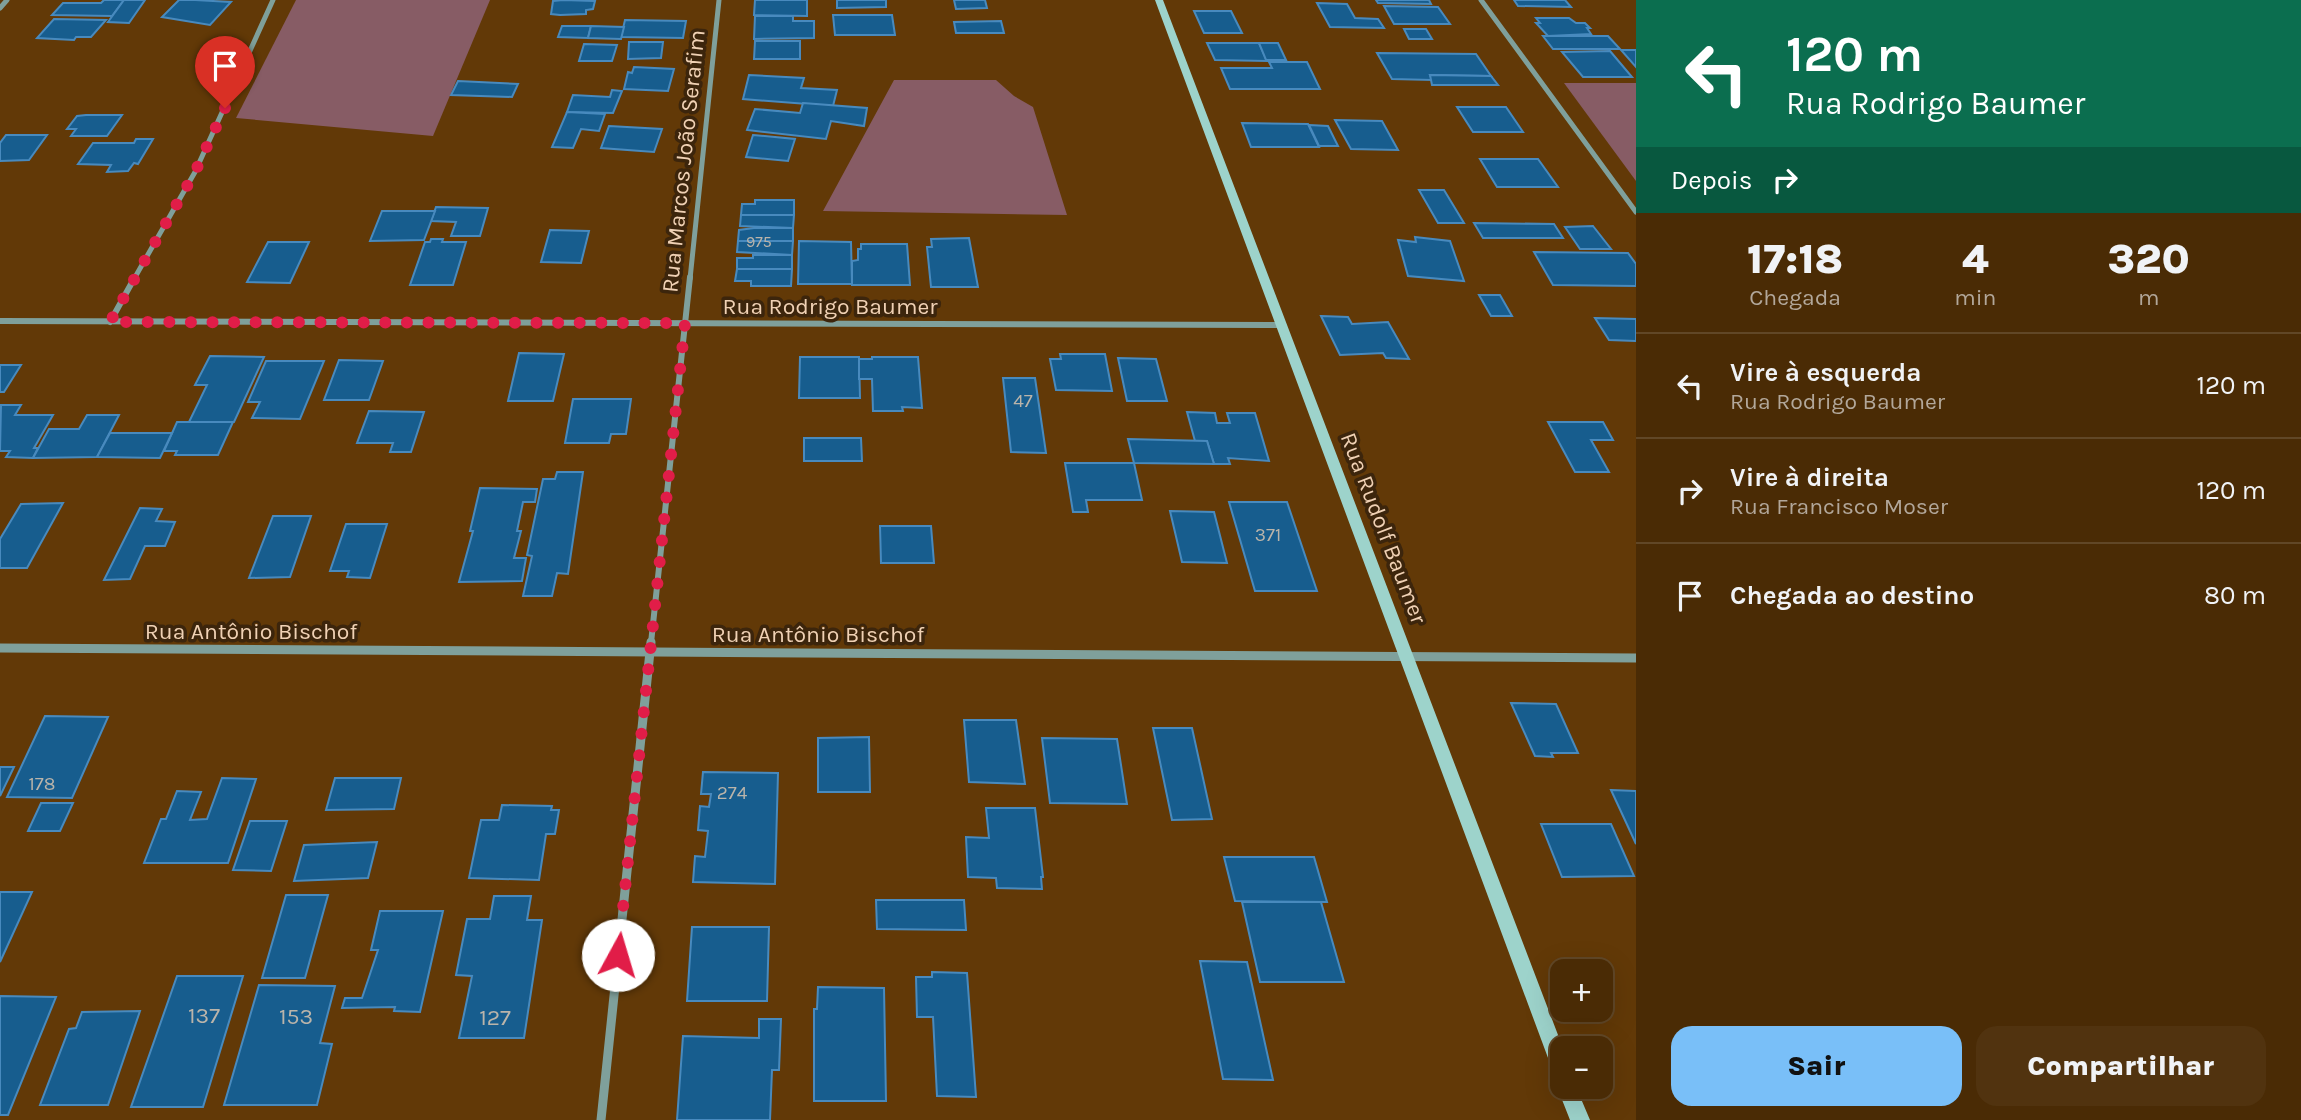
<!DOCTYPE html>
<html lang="pt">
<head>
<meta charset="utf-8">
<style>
  body { margin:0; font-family:Karla,sans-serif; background:#51330f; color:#f1f3f6; height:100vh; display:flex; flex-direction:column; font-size:26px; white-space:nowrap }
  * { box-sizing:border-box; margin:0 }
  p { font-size:23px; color:#b2a79a }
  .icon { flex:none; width:38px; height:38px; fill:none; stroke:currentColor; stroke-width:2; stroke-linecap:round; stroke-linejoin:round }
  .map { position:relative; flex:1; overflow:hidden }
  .details { display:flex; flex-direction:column; background:#4a2b05; width:665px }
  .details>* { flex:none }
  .guide { background:#0b6e4f; color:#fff; overflow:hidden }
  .tools { position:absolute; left:1550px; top:959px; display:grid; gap:14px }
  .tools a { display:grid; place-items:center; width:63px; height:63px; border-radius:14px; background:#4a2b05; box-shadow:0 7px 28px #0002,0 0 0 2px #614727; font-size:35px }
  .pin { position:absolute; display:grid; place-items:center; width:60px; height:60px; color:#fff; margin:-72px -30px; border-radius:50% 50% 50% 0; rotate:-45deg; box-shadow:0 0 7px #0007 }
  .pin .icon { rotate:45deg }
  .me { position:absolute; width:77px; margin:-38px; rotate:6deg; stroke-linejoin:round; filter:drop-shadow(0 0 5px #0008) }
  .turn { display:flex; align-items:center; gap:24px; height:147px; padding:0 35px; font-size:32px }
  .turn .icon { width:91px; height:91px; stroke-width:2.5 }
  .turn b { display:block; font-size:49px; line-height:60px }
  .then { display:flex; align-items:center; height:66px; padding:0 35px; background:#0003; gap:14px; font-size:26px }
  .eta { display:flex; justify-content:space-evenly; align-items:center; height:119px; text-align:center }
  .eta b { font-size:42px; font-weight:800; line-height:49px }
  .button { display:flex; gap:14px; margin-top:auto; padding:14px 35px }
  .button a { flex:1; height:80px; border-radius:21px; background:#79bff8; color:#111; font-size:28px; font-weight:800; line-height:80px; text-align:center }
  .button a+a { background:#51330f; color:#f1f3f6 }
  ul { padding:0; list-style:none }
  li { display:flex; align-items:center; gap:21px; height:105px; padding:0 35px; border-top:2px solid #614727 }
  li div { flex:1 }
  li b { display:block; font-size:26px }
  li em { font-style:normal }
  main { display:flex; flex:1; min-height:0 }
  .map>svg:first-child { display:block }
</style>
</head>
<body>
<main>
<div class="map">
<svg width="1636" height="1120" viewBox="0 0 1636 1120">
  <rect width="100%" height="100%" fill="#623907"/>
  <g fill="#875c65">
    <path d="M296 0H490L433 136 236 118Z"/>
    <path d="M894 80H996L1014 96 1033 107 1067 215 823 211Z"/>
    <path d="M1564 83H1636V181Z"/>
  </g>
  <g fill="#175d8e" stroke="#488abe" stroke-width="2">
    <path d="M104 0H124L112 16 52 15 63 3H101Z"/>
    <path d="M124 0H145L129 23 108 22Z"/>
    <path d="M179 0H195L231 2 210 25 162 17Z"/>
    <path d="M755 0H807V16L754 15Z"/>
    <path d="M837 0H886V7L837 8Z"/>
    <path d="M954 0H985L987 8 956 9Z"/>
    <path d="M1376 0H1429L1431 4 1378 3Z"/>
    <path d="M1514 0H1565L1571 7 1518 6Z"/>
    <path d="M553 1 563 0 595 1 593 9 586 10V14L560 15 551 14Z"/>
    <path d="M1317 3 1347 4 1355 18 1378 19 1384 28 1330 27Z"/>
    <path d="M1384 6 1438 7 1450 24H1394Z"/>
    <path d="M1194 11H1231L1242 33H1204Z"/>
    <path d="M833 15H892L895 35H835Z"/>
    <path d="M755 16H793V21H814V38L754 39Z"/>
    <path d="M1536 18H1569L1576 23H1585L1590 28H1587L1591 34 1548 36 1536 23H1540Z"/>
    <path d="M54 19 106 20 91 37H76L74 40 37 38Z"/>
    <path d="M625 20 686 21 683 38 621 37Z"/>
    <path d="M1001 21 1004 33H956L954 22Z"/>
    <path d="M562 26H591L588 38 558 37Z"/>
    <path d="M591 26 624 27 621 39 588 38Z"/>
    <path d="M1404 29H1426L1432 39H1409Z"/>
    <path d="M1543 36H1608L1620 49H1553Z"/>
    <path d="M755 41H800V59H754Z"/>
    <path d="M629 42H663L661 58 628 59Z"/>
    <path d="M1207 43H1259L1267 61 1215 60Z"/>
    <path d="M1259 43H1278L1286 60H1266Z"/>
    <path d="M584 44 617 45 612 61H579Z"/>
    <path d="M1621 50H1636V67Z"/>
    <path d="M1610 51 1632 77H1583L1562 52Z"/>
    <path d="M1377 53 1476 54 1491 76 1430 75 1432 80 1392 79Z"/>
    <path d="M1269 62H1307L1320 89H1230L1221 68H1272Z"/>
    <path d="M634 67 674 69 668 91 624 89 628 72 632 73Z"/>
    <path d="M749 75 804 78 801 88 837 90 833 106 743 99Z"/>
    <path d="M1430 75 1491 76 1498 85H1432Z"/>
    <path d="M458 81 518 84 512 97 451 95Z"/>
    <path d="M612 90 622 91 613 113 567 112 573 95 610 97Z"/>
    <path d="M803 103 867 108 864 126 831 121 826 139 747 130 755 109 800 113Z"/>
    <path d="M1457 107H1506L1523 132H1473Z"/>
    <path d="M567 112 605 114 599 131 581 129 573 148 552 147Z"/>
    <path d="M86 115H122L107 136H71L76 129H67L77 116Z"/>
    <path d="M1335 120 1382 121 1398 150 1351 149Z"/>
    <path d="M1242 123 1308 124 1319 147H1251Z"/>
    <path d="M1309 125 1328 126 1338 146H1319Z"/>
    <path d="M609 126 662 129 654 152 601 148Z"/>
    <path d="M6 135H47L29 160 0 161V143Z"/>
    <path d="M753 135 795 139 788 161 746 157Z"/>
    <path d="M136 139H153L138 164 134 163 128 171 107 172 111 165 78 164 93 143H134Z"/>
    <path d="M1480 159H1538L1558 187H1497Z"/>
    <path d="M1419 190H1444L1464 223H1438Z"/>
    <path d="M755 200H794V215H741L742 204H755Z"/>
    <path d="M436 207 488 208 480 236H451L456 222 431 221Z"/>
    <path d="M382 211H435L424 240 370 241Z"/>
    <path d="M741 215H794L793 228 740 226Z"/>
    <path d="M1474 223 1554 224 1563 238H1483Z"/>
    <path d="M1593 226 1611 249H1580L1565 227Z"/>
    <path d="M754 228H793V241H738L739 230Z"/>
    <path d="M550 230 589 231 581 263 541 262Z"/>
    <path d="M1415 237 1450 241 1464 281 1408 276 1398 240 1416 242Z"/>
    <path d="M969 238 978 287H931L927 247H932L931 239Z"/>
    <path d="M431 239H443L442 242H466L453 285H410L425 242H430Z"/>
    <path d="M738 241H793L792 255 737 252Z"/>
    <path d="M799 241 851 242 852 284H798Z"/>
    <path d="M268 242H309L290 283 247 282Z"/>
    <path d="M861 244H907L910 285H852V261L858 260V249H861Z"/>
    <path d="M1534 252 1628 253 1636 264V286L1553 285Z"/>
    <path d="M753 255H792V269H737V258H753Z"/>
    <path d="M737 269H792L791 286H751V281H735Z"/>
    <path d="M1479 295H1500L1512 316H1491Z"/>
    <path d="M1321 316 1348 317 1352 324 1388 322 1409 359 1386 358 1383 353 1340 355Z"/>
    <path d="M1595 318 1636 319V341L1609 340Z"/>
    <path d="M519 353 564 354 553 401H508Z"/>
    <path d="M1060 354H1105L1112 391 1056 390 1050 359H1061Z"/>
    <path d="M210 356 264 357 234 422H189L207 385H195Z"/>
    <path d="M800 357H859L860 398H799Z"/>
    <path d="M872 357H918L922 408 902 407 903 411H873L872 379H859V359H872Z"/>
    <path d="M1118 358 1156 359 1167 401H1127Z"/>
    <path d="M339 360 383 361 369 400H324Z"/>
    <path d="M266 361H324L300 419 252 418 260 402H248Z"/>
    <path d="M0 365H21L4 392H0Z"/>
    <path d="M1003 378H1035L1046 453 1011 452Z"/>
    <path d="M573 399H631L626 434H611L609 443H565Z"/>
    <path d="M1 405H21L15 415H53L34 448H38L33 458 6 457 10 451H0Z"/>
    <path d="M369 411 424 412 411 452H390L393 443H357Z"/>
    <path d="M1187 412 1215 413 1217 423H1230L1227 413H1255L1269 461 1228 458 1230 464H1214L1207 441H1195Z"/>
    <path d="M87 415H119L97 457 33 458 49 429H79Z"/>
    <path d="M177 422H233L218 455H175L177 451H164Z"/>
    <path d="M1548 422H1603L1613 440H1591L1609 472H1575Z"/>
    <path d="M110 433H172L160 458 97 457Z"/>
    <path d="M804 438H861L862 461H804Z"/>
    <path d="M1128 439 1207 441 1214 464 1134 463Z"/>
    <path d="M1065 463H1134L1142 500H1086L1088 512H1073Z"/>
    <path d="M557 472H583L568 574 557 573 552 596H523L532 556 527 555 543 479H555Z"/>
    <path d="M480 488 537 489 535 502H523L517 531H521L514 558H526L522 581 459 582 473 531H470Z"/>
    <path d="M1229 502H1287L1317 591H1255Z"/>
    <path d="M63 503 27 568H0V539L21 504Z"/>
    <path d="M140 508 162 509 156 521 175 522 165 546H145L130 579 104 580Z"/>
    <path d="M1170 511 1214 512 1227 563 1182 562Z"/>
    <path d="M273 516H311L290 577 249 578Z"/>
    <path d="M346 524H387L370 578 347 577 349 571H330Z"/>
    <path d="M880 526H931L934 563H881Z"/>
    <path d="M1511 703 1556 704 1578 753H1551L1553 757 1535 756Z"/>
    <path d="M45 716 108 717 72 798 7 797Z"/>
    <path d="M964 720H1016L1025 784 969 782Z"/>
    <path d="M1153 728H1192L1212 819 1172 820Z"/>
    <path d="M869 737 870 792H818V738Z"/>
    <path d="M1042 738 1117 739 1127 804 1050 803Z"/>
    <path d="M0 767H14L0 796Z"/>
    <path d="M703 772 778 773 775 884 693 882 695 856 705 857 708 831 698 830 700 806 709 807 711 794H701Z"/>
    <path d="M222 778 256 779 228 863H144L161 819H166L177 791 201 792 190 820 207 819Z"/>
    <path d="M335 778H401L394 809 326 810Z"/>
    <path d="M1611 790 1636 791V844Z"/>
    <path d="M41 803H73L60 831H28Z"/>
    <path d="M502 805 552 806 551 810H559L555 834H546L539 880 469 878 481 820H499Z"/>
    <path d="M986 808H1035L1043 877H1041L1042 889 997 888 996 878 968 877 966 837 989 838Z"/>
    <path d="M250 821H287L271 871 233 870Z"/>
    <path d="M1541 824H1611L1634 876 1562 877Z"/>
    <path d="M377 842 368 878 294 881 304 845Z"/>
    <path d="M1224 857H1314L1327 902 1235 901Z"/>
    <path d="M0 892H32L0 962Z"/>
    <path d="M286 895H328L305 978H262Z"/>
    <path d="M494 896H531L527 920H542L524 1038H459L472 976 456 975 467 919H490Z"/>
    <path d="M876 900H964L966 930 877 929Z"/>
    <path d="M1242 902H1321L1344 982H1260Z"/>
    <path d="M380 911H443L420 1012 394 1011 395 1007 342 1008 345 998H362L378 950H371Z"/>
    <path d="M692 927H769L767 1001H687Z"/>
    <path d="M1200 961 1247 962 1273 1080 1223 1079Z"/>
    <path d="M932 972 967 973 976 1097 937 1096 933 1017H917L916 977H932Z"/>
    <path d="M177 976H243L203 1107H131Z"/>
    <path d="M259 985 335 986 320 1043 332 1044 317 1105H224Z"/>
    <path d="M818 987 884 988 886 1101H814V1009H817Z"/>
    <path d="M0 996 56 997 8 1115H0Z"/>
    <path d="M140 1011 108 1105H40L69 1029 76 1028 82 1012Z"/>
    <path d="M759 1019H781L779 1070H772L770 1120H677L683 1036 759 1038Z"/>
  </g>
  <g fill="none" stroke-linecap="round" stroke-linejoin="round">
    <g stroke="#7fa09b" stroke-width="5">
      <path d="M1481 0 1636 212"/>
      <path d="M0 8 7 0"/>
      <path d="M134 279 195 172 273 0"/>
      <path d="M690 279 719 0"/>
    </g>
    <g stroke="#7fa09b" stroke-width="6">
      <path d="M0 321 1281 325"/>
      <path d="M110 322 135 277"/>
      <path d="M651 643 690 277"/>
    </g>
    <g stroke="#7fa09b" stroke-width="9">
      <path d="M0 648 1636 658"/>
      <path d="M601 1120 651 642"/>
    </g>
    <path fill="#9dd3cb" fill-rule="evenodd" d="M1155 0H1163L1563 1048V1087H1576L1590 1120H1570L1557 1087 1560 1082 1556 1081 1554 1074Z"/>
  </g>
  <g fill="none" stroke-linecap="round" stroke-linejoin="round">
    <path stroke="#e11d48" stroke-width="12" stroke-dasharray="0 21.6" d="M225 108 195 172 110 322 685 323 618 955"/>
  </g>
  <g text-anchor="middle" stroke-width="7" stroke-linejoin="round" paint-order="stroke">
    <g font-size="16" fill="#bab4aa">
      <text x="759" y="247">975</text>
    </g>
    <g font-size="19" fill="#bab4aa">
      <text x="1023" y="407">47</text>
      <text x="1268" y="541">371</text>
      <text x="42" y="790">178</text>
      <text x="732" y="799">274</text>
    </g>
    <g font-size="23" fill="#f0d1b4" stroke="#3c250c">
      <text transform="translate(683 161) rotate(-84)" y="8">Rua Marcos João Serafim</text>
      <text x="830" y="314">Rua Rodrigo Baumer</text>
      <text transform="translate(1384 528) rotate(69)" y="8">Rua Rudolf Baumer</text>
      <text x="251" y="639">Rua Antônio Bischof</text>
      <text x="818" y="642">Rua Antônio Bischof</text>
    </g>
    <g font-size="23" fill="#bab4aa">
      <text x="204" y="1023">137</text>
      <text x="296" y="1024">153</text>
      <text x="495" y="1025">127</text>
    </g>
  </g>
</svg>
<div class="tools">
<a>+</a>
<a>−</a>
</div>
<div class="pin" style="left:225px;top:108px;background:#d93025"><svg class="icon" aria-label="arrive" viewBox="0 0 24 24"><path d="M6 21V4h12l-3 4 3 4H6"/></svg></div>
<svg class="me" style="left:618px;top:955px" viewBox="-20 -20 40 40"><circle r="19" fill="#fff"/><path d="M0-13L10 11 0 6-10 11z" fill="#e11d48"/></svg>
</div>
<section class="details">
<div class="guide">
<div class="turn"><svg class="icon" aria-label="left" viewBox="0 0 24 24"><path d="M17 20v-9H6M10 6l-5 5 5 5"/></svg><div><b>120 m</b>Rua Rodrigo Baumer</div></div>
<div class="then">Depois<svg class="icon" aria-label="right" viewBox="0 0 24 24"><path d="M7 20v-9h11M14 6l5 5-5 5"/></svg></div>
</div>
<div class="eta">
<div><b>17:18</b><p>Chegada</p></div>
<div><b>4</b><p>min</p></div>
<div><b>320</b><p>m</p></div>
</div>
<ul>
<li><svg class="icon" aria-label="left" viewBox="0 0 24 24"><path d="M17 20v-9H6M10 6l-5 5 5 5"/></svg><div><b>Vire à esquerda</b><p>Rua Rodrigo Baumer</p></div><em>120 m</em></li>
<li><svg class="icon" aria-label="right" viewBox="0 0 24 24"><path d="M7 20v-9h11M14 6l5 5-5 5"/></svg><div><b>Vire à direita</b><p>Rua Francisco Moser</p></div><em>120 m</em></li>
<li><svg class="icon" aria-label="arrive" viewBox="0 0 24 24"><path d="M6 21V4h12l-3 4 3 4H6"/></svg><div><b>Chegada ao destino</b></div><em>80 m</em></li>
</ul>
<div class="button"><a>Sair</a><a>Compartilhar</a></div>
</section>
</main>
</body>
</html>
